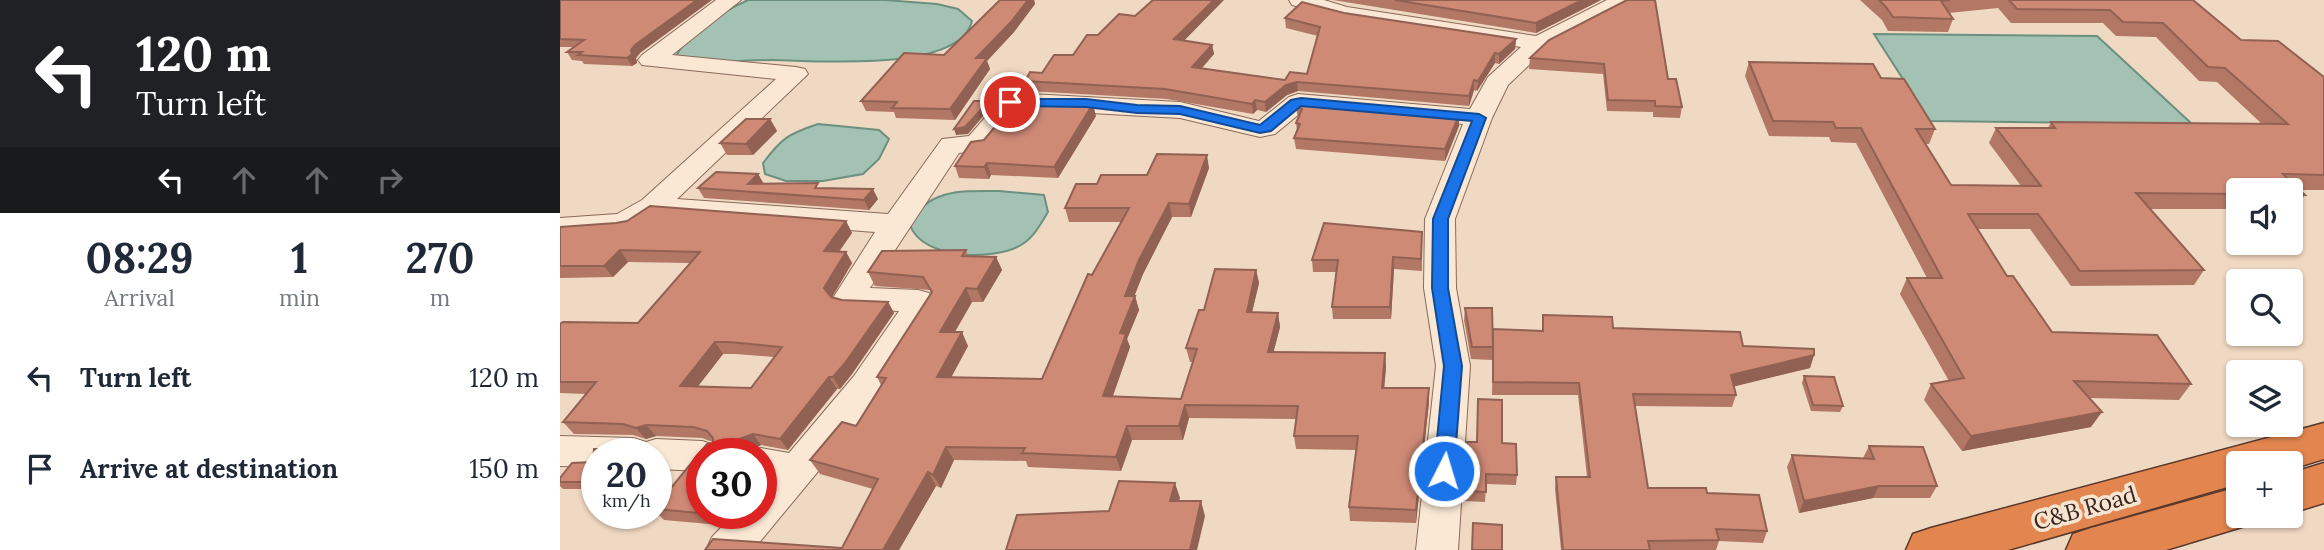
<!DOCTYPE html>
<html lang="en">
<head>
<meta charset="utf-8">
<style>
  body { margin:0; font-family:Lora,serif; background:#f6f6f7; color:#1f2937; height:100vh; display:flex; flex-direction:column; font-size:26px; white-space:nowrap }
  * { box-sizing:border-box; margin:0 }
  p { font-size:23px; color:#747a83 }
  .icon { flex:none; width:38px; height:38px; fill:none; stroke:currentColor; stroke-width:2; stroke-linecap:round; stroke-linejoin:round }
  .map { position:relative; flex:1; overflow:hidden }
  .panel { display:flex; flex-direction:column; background:#fff; width:560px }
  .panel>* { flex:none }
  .hud { background:#202124; color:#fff; overflow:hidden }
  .fabs { position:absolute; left:1666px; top:178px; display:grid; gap:14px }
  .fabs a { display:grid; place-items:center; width:77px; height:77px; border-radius:7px; background:#fff; box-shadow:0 2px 5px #0004; font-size:35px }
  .speed { position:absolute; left:21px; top:438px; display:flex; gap:14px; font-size:35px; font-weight:700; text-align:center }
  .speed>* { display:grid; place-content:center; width:91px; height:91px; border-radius:50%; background:#fff; box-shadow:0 2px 5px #0004; line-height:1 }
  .speed small { font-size:18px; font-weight:400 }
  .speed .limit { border:10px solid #d22; background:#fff; color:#111 }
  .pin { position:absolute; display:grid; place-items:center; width:60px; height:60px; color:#fff; margin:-30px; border:4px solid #fff; border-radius:50%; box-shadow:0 2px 7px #0007 }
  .me { position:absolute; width:77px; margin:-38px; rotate:5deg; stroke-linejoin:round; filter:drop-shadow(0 0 5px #0008) }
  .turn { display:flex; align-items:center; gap:24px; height:147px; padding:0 21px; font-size:32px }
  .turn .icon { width:91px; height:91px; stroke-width:2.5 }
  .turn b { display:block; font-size:49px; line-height:60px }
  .lanes { display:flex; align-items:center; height:66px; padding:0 21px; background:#0003; justify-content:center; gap:35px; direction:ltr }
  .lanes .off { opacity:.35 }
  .eta { display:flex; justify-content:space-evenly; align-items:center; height:119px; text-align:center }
  .eta b { font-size:42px; font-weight:800; line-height:49px }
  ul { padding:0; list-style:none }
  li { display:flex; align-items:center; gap:21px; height:91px; padding:0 21px }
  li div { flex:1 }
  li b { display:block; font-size:26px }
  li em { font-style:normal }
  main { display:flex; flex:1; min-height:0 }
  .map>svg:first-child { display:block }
</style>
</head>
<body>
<main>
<section class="panel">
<div class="hud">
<div class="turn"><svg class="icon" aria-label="left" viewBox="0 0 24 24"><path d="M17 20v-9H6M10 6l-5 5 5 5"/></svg><div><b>120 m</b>Turn left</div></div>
<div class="lanes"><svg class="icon" aria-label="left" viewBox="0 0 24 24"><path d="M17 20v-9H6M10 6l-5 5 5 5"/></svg><svg class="icon off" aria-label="ahead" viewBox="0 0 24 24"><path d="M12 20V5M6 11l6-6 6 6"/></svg><svg class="icon off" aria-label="ahead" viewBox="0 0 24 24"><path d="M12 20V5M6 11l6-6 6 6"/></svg><svg class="icon off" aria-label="right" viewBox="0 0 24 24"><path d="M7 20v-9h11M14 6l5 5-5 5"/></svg></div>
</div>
<div class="eta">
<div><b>08:29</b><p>Arrival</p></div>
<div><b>1</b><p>min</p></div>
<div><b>270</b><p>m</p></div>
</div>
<ul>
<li><svg class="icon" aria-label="left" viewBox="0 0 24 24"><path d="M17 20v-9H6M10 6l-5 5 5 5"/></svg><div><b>Turn left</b></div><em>120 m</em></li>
<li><svg class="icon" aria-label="arrive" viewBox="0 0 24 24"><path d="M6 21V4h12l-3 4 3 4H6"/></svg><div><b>Arrive at destination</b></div><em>150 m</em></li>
</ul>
</section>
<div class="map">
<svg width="1764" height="550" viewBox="0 0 1764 550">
  <rect width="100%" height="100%" fill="#f0d9c2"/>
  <g fill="#a4c2b3" stroke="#6b9080" stroke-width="2">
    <path d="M188 0H325L377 4 398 9 412 21C399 74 255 60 212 60 181 60 145 65 115 58 128 31 162 12 188 0Z"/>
    <path d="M1314 34 1537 36 1632 124 1370 121Z"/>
    <path d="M258 124 319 130 329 139 319 159 303 174 263 181H226L205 174 203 163C222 138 228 134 258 124Z"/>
    <path d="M439 191 484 195 488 212C480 225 474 237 461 245 435 261 362 260 350 225 366 188 404 191 439 191Z"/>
  </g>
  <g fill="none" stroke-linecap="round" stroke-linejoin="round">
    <g stroke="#8a6958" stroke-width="2">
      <g id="street">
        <path d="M156 0H181L112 55 236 67 245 69 248 74 117 199 328 214 382 139 409 136 444 96 453 93 620 102 699 121 729 97 738 94 910 109 928 77 961 47 785 20 732 5 729 0H764L787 7 976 36 1047 0H1069L1064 9 987 48 948 85 932 118 895 219 896 288 910 366 898 550H856L876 366 864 288 865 219 903 124 744 110 715 134 700 137 620 118 460 109 426 150 399 153 310 288 358 290 369 293 376 304 338 368 299 422 193 550H146L152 537 175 513H201V483L204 480H201V453H187L201 448 229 453 294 376 339 311 289 309 278 306 273 298 315 232 97 215 74 230 64 232 0 236V218L57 214 82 200 216 79 82 65 78 60 82 55Z"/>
        <path d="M0 436 73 438 86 442 96 439 142 441 155 445 160 453H142V471L96 469V453H37V467L0 466Z"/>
      </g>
    </g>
    <g stroke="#58382d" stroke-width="3">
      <g id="highway">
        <path d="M1764 423V459L1731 469V464H1678V484L1448 550H1346L1353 534 1371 528Z"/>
        <path d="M1764 463V503L1731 513V473Z"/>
        <path d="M1678 487V516H1698L1695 523 1606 550H1506L1513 534 1531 528Z"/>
      </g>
    </g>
    <use href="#street" fill="#fae8d5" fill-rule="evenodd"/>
    <use href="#highway" fill="#e2854f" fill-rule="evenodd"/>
  </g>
  <g fill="#b27765" fill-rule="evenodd">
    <path d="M0 0 80 53 76 58 77 63 72 66 24 64 22 61 12 60 7 52 13 47H0Z"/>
    <path d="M440 0H474L475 4 454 32 427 61 430 69 395 120 336 118 334 112 306 111 301 101 384 55Z"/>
    <path d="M773 0H1041L976 33Z"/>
    <path d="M1300 0H1633L1681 40 1764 77V190H1740L1745 195 1734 210H1731V191H1678V209H1590L1644 270 1634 285 1511 286 1470 229H1418L1447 276 1492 332 1631 384 1619 400 1529 398 1531 427 1402 451 1364 400 1371 384 1389 381 1340 294 1347 278H1367L1296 143 1271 142 1269 137 1209 136 1185 76 1189 62 1321 78 1375 129 1369 144H1365L1391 185 1461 186 1429 143 1436 128H1488L1491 122 1702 124 1657 82 1639 81 1596 37 1556 36 1543 23H1451L1438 8 1389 13 1393 19 1388 32 1328 31 1322 20Z"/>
    <path d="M1067 1 1122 107 1120 118 1093 117V112L1047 111 1043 74 969 69 970 58Z"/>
    <path d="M784 13 956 39 955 49 939 64 935 63 917 91 914 90 909 106 738 91 727 95 706 112 697 110 693 114 607 99 468 91 465 81 513 55 624 41 652 45 654 54 641 69 725 80 747 74 758 36 726 28 725 18Z"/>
    <path d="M736 107 899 115V126L885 161 736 149 734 138 737 131 736 123 738 119Z"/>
    <path d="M536 116 498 178 431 175 429 179 399 178 395 166Z"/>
    <path d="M210 119 217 131 193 155H167L160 143Z"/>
    <path d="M649 168 631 217H612L583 274 574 296H575L579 310 567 339 570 347 553 396 621 399 633 362H630L626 348 644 310 696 270 699 283 692 312 718 313 720 327 713 352 825 353 826 367 824 388 869 402 856 523 790 521 789 507 797 450 736 449 734 436 736 419 629 418 623 440H572L561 471 468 467 466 461 394 460 381 488 376 486 339 550H145L282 548 313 489 260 474 250 460 296 426 321 385 317 377 371 293 370 290 315 286 308 272 406 250 408 256 436 257 442 270 423 302H412L395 332 408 346 391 377 482 379 532 275 562 222H509L505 208 537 184 587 175Z"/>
    <path d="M198 174 203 183 318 199 309 210 144 198 138 188Z"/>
    <path d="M90 206 286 221 292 233 279 252H286L292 263 272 297 282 300 328 302 334 313 292 374 280 389H277L228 450 201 445 193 449 197 453H142V513H172L160 525 104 520 96 512V506L147 444 153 443V442L142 438 96 436 86 439 73 435 14 434 3 422 26 394 0 393V324L3 322 78 323 130 263 68 262 53 277 0 278V227L56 223 67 221ZM163 354H176L214 357 191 388 138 386Z"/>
    <path d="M862 232V271L834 269 831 319H773L772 307 776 272H753L752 260Z"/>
    <path d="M905 308 933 347 932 360 911 359 904 320Z"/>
    <path d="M983 315 1053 328 1254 355 1250 368 1174 386 1176 395 1172 407 1075 406 1088 488 1147 493 1207 531 1203 543 1159 541 1156 550H1001L995 489 996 477H1027L1018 395H932L933 341 982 331Z"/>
    <path d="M1244 376 1283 406 1280 412 1251 411 1242 383Z"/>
    <path d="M907 442 942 443 957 475 956 485 926 484 925 502 904 501Z"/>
    <path d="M1309 446 1377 486 1370 498H1313L1239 513 1227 467 1232 455 1303 458Z"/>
    <path d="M34 449H66L70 453H37V489H3L0 486V478L12 463 33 462Z"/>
  </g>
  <g fill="#916153">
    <path d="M137 0H152L80 53 76 58 77 63 72 66 67 58 75 45Z"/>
    <path d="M468 0H474L475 4 454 32 427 61 430 69 395 120 390 109 416 58Z"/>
    <path d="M654 0H664L616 49 614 39Z"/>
    <path d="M1022 0H1041L976 33V23Z"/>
    <path d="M956 39 955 49 939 64V54Z"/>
    <path d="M652 45 654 54 634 77 632 67Z"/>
    <path d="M935 53V63L917 91 918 81Z"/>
    <path d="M914 80V90L909 106V96Z"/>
    <path d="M737 82 738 91 727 95 706 112 705 102 726 85Z"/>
    <path d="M695 100 697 110 693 114 692 104Z"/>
    <path d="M429 101 431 107 408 134 396 135 394 129Z"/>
    <path d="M533 104 536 116 498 178 494 167Z"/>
    <path d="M899 115V126L885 161V149Z"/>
    <path d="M210 119 217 131 193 155 186 144Z"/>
    <path d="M647 155 649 168 631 217 629 204Z"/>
    <path d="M427 163 431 175 429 179 424 167Z"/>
    <path d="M198 174 204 184H188Z"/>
    <path d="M313 189 318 199 309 210 304 200Z"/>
    <path d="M609 203 612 217 583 274 569 310 565 296 579 260Z"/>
    <path d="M286 221 292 233 271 262 264 251Z"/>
    <path d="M60 250 68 262 53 277 44 266Z"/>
    <path d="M286 252 292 263 271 299 264 288Z"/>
    <path d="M436 257 442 270 423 302 417 289Z"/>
    <path d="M833 257 834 269 831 319 830 307Z"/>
    <path d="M696 270 699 283 689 325 687 312Z"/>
    <path d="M406 288 412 302 387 345 380 332Z"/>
    <path d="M575 296 579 310 567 339 570 347 548 409 543 396 560 333Z"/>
    <path d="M328 302 334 313 292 374 280 389 273 377Z"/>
    <path d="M718 313 720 327 710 366 708 352Z"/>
    <path d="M402 332 408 346 384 391 377 377Z"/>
    <path d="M155 342 163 354 129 398 120 386Z"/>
    <path d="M825 353 826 367 823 402 822 388Z"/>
    <path d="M1254 355 1250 368 1168 388 1171 375Z"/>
    <path d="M269 377 277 389 228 450 220 439Z"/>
    <path d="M869 388V402L856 523V510Z"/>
    <path d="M625 405 629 418 623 440 619 426Z"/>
    <path d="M1542 412 1531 427 1402 451 1411 436Z"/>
    <path d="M86 425 96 436 86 439 76 428Z"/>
    <path d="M567 426 572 440 561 471 556 457Z"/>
    <path d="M193 434 201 445 193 449 197 453H186L176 440Z"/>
    <path d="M386 447 394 460 381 488 373 475Z"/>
    <path d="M368 472 376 486 339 550H323Z"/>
    <path d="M615 483 620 498 615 515 610 501Z"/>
    <path d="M1319 486 1313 498 1239 513 1244 501Z"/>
    <path d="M641 501 645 516 637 550H630Z"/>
    <path d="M151 513H172L160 525 150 514Z"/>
  </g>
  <g fill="#cf8a76" stroke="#916153" stroke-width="2" fill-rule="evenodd">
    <path d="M0 0H137L75 45 71 50 72 54 67 58 18 55 22 52H7L24 40 0 39Z"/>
    <path d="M440 0H468L451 22 416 58H427L390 109 332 108 337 102 301 101 344 53 384 55Z"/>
    <path d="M593 0H654L614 39 652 45 632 67 725 80 730 72 747 74 760 27 725 18 742 2 784 13 956 39 939 54 935 53 918 81 914 80 909 96 737 82 726 85 705 102 695 100 692 104 605 89 465 81 470 72 482 73 494 55H513L527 35H538L559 14 575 16Z"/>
    <path d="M835 0H1022L976 23Z"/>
    <path d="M1067 0H1095L1108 79H1116L1122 107 1095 106V101L1048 100 1044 64 970 58 989 40Z"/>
    <path d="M1319 0H1390L1381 1 1393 19 1333 17 1326 7Z"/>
    <path d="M1449 0H1633L1681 40 1718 41 1764 77V175L1723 174 1745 195H1731V191H1678V194L1576 193 1644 270 1520 271 1478 214H1408L1447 276H1453L1492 332 1597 335 1631 384 1514 381 1542 412 1411 436 1371 384 1404 378 1347 278H1382L1301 128H1276L1273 122 1213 121 1189 62 1313 64 1321 78 1344 79 1375 129H1356L1391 185 1481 186 1436 128H1495L1491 122 1728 124 1665 68 1648 67 1603 23 1563 22 1550 10 1457 9Z"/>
    <path d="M457 100 533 104 494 167 427 163 424 167 395 166 411 142 424 140Z"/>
    <path d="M414 101H429L405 127 394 129Z"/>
    <path d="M744 101 899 115 885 149 734 138 740 124 736 123 742 109 736 107Z"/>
    <path d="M186 119H210L186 144 160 143Z"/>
    <path d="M597 154 647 155 629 204 609 203 579 260 565 296H575L560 333 566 334 543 396 621 399 637 349 626 348 639 310H644L655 269 696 270 687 312 718 313 708 352 825 353 822 388H869L856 510 789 507 798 436H734L738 406 625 405 619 426H567L556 457 462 453 465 448 386 447 373 475 368 472 323 550H145L153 539 282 548 318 479 250 460 282 422 296 426 326 378 317 377 372 292 363 277 308 272 322 251 406 250 402 256 436 257 417 289 406 288 380 332H402L377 377 482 379 528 274 532 275 569 208H505L516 184H537L541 175H587Z"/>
    <path d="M156 172 198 174 188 184 258 183 255 188 313 189 304 200 138 188Z"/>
    <path d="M90 206 286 221 264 251 286 252 264 288 271 297 282 300 328 302 285 363 273 377H269L220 439 193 434 176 440 178 444H190V453H142V513H151L150 514 96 509V506L147 444 153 443V438L147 431 133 427 86 425 76 428 63 424 3 422 36 382H0V324L3 322 78 323 140 252 60 250 44 266H0V227L56 223 67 221ZM155 342H168L222 347 191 388 120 386Z"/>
    <path d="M764 223 862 232 861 259 833 257 830 307H772L778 260H752Z"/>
    <path d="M905 308H932L933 347H912Z"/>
    <path d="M983 315 1052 317 1053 328 1180 332 1183 346 1254 349V355L1171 375 1176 395 1073 394 1088 488H1146L1147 493 1199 495 1207 531 1156 529 1159 540 1088 541 1090 550H1003L996 477H1030L1019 383 933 382V329L983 331Z"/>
    <path d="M1244 376 1274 377 1283 406 1253 405Z"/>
    <path d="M918 399 942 400V443L956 444 957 475 926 474V492L904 491 907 442H917Z"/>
    <path d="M1309 446 1363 447 1377 486H1319L1244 501 1232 455 1314 459Z"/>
    <path d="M34 449H66L63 453H37V482H0V478L12 463 33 462Z"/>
    <path d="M559 481 615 483 610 501H641L630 550H446L457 515 549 511Z"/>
    <path d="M913 523 942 525V550H912Z"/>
  </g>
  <path fill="#1a73e8" stroke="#114b97" stroke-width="2" d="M741 98 919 114 926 118 888 219V288L902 366 894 471 891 477 884 479 877 477 874 471 884 366 872 288 873 219 912 121 741 106 711 131 700 133 620 114 577 113 526 107 450 106 444 102 450 99H526L577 105 620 106 700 125 731 100Z"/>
  <g text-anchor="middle" stroke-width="7" stroke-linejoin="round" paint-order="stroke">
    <g font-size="23" fill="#39251d" stroke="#f7e5d2">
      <text transform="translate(1525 508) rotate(-16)" y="8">C&amp;B Road</text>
    </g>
  </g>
</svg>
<div class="fabs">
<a><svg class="icon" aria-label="sound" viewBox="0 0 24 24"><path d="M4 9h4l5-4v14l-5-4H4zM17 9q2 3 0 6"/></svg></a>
<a><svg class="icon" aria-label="search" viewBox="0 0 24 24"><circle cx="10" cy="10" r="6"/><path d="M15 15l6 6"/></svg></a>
<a><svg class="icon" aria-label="layers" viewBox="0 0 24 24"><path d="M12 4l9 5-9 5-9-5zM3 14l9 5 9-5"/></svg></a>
<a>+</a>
</div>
<div class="speed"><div>20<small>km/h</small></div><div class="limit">30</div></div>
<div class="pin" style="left:450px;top:102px;background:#d93025"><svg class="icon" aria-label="arrive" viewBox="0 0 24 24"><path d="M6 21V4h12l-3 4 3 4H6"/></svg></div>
<svg class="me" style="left:884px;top:471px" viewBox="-20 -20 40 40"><circle r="17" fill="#1a73e8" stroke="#fff" stroke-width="3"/><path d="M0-11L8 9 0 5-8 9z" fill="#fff"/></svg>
</div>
</main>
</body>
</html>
